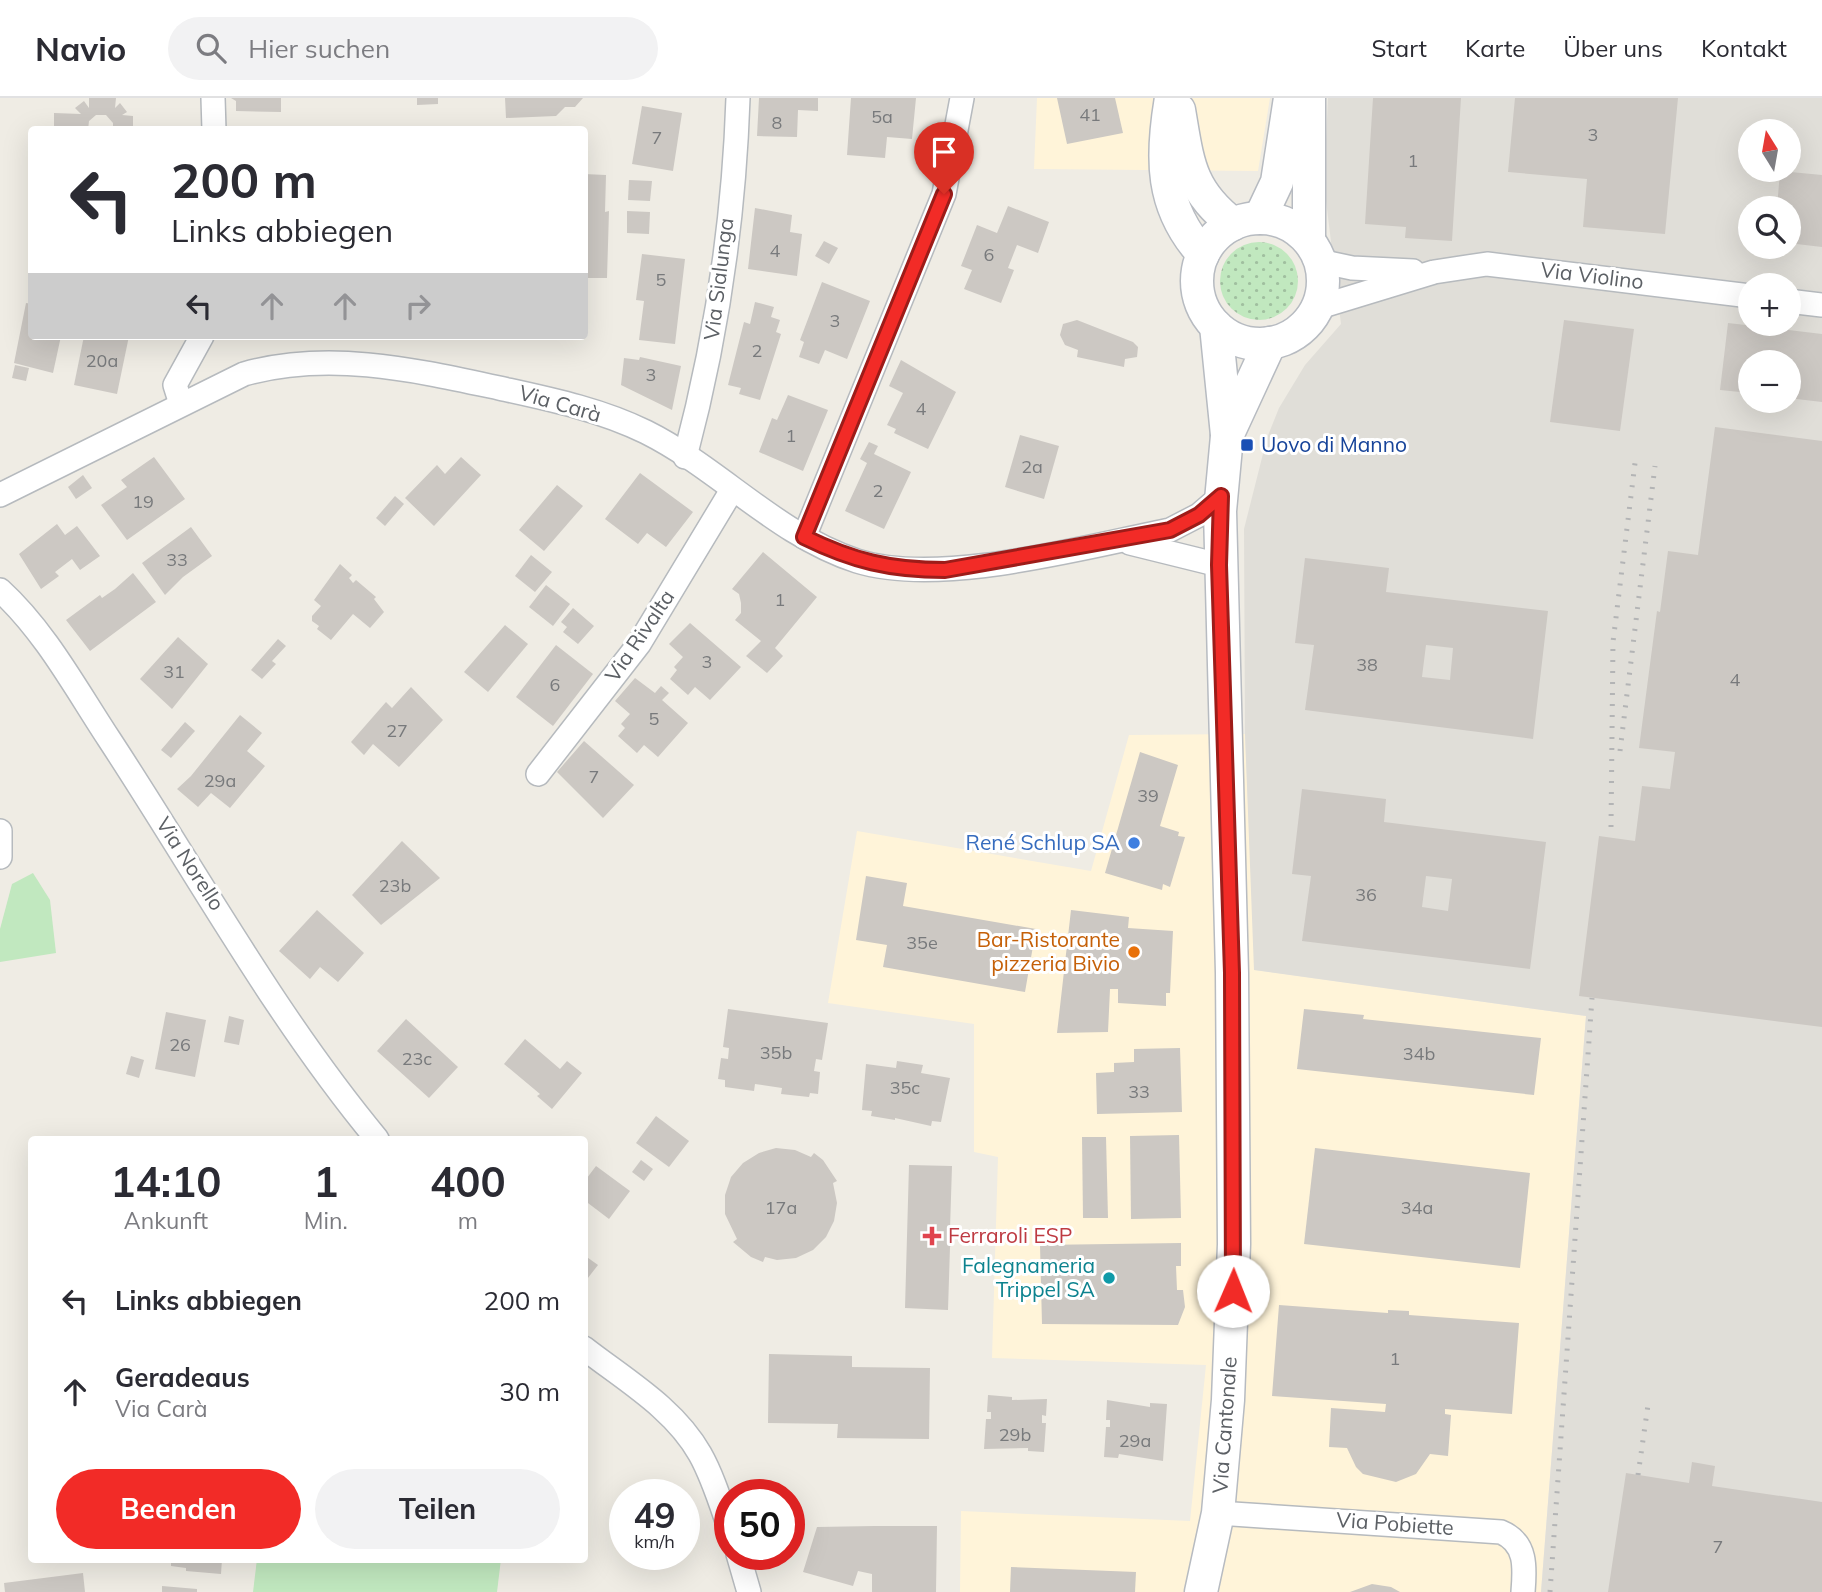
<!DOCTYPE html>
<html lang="de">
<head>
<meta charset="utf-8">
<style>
  body { margin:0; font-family:Mulish,sans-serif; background:#f2f2f3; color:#2b2b33; height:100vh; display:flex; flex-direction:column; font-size:26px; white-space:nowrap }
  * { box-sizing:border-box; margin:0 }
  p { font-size:23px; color:#7c7c81 }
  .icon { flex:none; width:38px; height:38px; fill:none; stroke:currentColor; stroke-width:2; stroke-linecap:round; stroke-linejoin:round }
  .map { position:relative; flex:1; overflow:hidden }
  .sheet { position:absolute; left:28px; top:1038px; width:560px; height:427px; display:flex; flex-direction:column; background:#fff; border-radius:7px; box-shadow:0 7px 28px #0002 }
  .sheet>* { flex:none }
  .guide { position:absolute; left:28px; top:28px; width:560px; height:214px; border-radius:7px; box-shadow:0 7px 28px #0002; background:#fff; color:#2b2b33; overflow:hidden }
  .needle { width:46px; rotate:349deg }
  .fabs { position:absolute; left:1738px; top:21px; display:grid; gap:14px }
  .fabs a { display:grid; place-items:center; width:63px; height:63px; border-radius:50%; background:#fff; box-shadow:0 7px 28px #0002; font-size:35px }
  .speed { position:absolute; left:609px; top:1381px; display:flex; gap:14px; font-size:35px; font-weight:700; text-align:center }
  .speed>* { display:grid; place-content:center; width:91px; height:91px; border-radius:50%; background:#fff; box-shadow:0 7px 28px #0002; line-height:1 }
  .speed small { font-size:18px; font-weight:400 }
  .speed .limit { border:10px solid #d22; background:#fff; color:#111 }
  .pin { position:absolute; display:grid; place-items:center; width:60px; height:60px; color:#fff; margin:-72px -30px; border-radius:50% 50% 50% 0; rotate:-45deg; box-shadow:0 0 7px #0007 }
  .pin .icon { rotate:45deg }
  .me { position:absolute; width:77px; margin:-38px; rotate:1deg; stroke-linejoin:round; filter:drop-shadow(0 0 5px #0008) }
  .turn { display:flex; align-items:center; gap:24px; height:147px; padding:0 28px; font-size:32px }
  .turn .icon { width:91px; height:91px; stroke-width:2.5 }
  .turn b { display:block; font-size:49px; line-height:60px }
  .lanes { display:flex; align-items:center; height:66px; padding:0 28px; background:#0003; justify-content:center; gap:35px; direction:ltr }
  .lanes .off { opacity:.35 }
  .eta { display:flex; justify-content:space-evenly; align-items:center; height:119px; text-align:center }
  .eta b { font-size:42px; font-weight:700; line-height:49px }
  .button { display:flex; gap:14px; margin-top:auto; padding:14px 28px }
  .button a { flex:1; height:80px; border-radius:42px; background:#f22b27; color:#fff; font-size:28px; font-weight:700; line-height:80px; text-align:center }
  .button a+a { background:#f2f2f3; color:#2b2b33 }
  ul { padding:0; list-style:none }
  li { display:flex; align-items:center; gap:21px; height:91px; padding:0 28px }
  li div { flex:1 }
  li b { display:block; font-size:26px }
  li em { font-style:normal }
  header { display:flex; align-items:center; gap:42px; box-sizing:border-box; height:98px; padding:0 35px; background:#fff; border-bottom:2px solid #e1e1e2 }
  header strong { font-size:33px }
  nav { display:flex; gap:38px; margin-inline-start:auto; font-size:24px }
  .search { width:490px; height:63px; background:#f2f2f3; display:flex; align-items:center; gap:18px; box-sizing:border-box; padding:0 24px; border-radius:38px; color:#7c7c81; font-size:26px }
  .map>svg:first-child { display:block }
</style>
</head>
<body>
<header>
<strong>Navio</strong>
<div class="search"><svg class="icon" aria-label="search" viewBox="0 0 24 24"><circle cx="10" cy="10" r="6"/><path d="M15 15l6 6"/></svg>Hier suchen</div>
<nav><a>Start</a><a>Karte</a><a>Über uns</a><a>Kontakt</a></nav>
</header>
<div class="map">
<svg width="1822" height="1494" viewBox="0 0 1822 1494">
  <defs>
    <pattern id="grass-dots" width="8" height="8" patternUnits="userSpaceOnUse" patternTransform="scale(1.75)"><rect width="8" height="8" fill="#c1e8bf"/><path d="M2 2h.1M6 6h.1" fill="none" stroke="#a0bf9f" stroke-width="1.8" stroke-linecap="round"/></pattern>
  </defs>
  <rect width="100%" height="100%" fill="#efece4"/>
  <g fill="#fff4d9">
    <path d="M1037 0H1270L1258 73 1034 71Z"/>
    <path d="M1245 636 1255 872 1586 918 1541 1494H960L961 1413 1190 1423 1206 1267 992 1260 998 1059 974 1054V926L828 905 857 733 1091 773 1129 637Z"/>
  </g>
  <path fill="#e0ded8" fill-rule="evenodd" d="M1328 0H1822V1494H1541L1586 918 1254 872 1245 636 1244 431 1267 340 1279 310 1305 267 1341 226 1324 86ZM1750 33H1788V72H1750ZM1750 110H1788V149H1750ZM1750 187H1788V226H1750ZM1750 264H1788V303H1750Z"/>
  <circle fill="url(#grass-dots)" cx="1259" cy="183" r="39"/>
  <g fill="#c1e8bf">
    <path d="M33 775 50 802 56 855 0 864V831L12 786Z"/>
    <path d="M257 1461H501L497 1494H253Z"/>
  </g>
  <g fill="#ccc8c3" fill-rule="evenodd">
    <path d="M89 0H116L115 10 120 5 127 14 122 17 133 18V32H113V25L106 17H96L89 23 88 32H54V15L81 16 75 10 84 3 89 10Z"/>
    <path d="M231 0H281V14L236 13V3Z"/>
    <path d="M417 0H438V6L417 7Z"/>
    <path d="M505 0H583L575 9H565L556 18 506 20Z"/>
    <path d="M759 0H818V13L798 12 797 39 757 38Z"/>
    <path d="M851 0H916L912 41 887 39 885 60 847 57Z"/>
    <path d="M1057 0H1115L1123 35 1067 46Z"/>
    <path d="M1373 0H1461L1452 143 1405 140 1406 129 1365 126Z"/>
    <path d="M1515 0H1678L1665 136 1583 129 1587 81 1508 74Z"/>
    <path d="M642 8 682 15 673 73 632 66Z"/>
    <path d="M1780 73 1822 77V149L1788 145V110H1777Z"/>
    <path d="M584 76 606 77 605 114 609 113 607 180H584Z"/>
    <path d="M629 82 652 83 650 103 628 102Z"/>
    <path d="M1008 108 1049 124 1038 155 1017 147 1008 170 1014 172 1001 205 964 191 972 172 961 168 977 127 997 135Z"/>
    <path d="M755 110 792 117 790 134 802 136 797 178 748 171Z"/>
    <path d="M627 113 650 114 649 136 627 135Z"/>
    <path d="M824 143 838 150 829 166 815 158Z"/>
    <path d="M642 156 685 161 675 246 639 242 644 203 636 202Z"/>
    <path d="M822 184 870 203 847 261 825 252 819 266 799 259 804 244 800 242Z"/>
    <path d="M755 204 774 209 771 219 780 222 776 234 781 236 760 302 739 296 741 290 728 287 744 224 750 226Z"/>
    <path d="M26 205 32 206V238H61L53 275 14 265Z"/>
    <path d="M1077 222 1133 244 1138 249 1137 259 1125 261 1124 269 1077 259 1078 252 1065 247 1060 237 1063 226Z"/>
    <path d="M1564 222 1634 231 1620 333 1550 324Z"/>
    <path d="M1728 225 1822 236V304L1788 300V264H1750V295L1720 292Z"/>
    <path d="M84 238H129L117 296 74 287Z"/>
    <path d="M640 259 681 268 672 312 621 287 624 260 639 262Z"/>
    <path d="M901 262 956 294 928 351 894 335 896 331 887 327 903 295 889 288Z"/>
    <path d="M15 267 29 270 26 283 12 280Z"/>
    <path d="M788 297 828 312 803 373 759 354 772 320 777 322Z"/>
    <path d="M1715 329 1822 343V929L1579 898 1599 738 1635 743 1642 688 1670 691 1675 654 1639 650 1657 513 1660 514 1668 453 1698 457Z"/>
    <path d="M1020 337 1059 348 1044 401 1005 389Z"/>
    <path d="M869 344 878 348 874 356 911 374 884 431 845 413 867 365 860 361Z"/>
    <path d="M154 359 185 401 127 442 101 407 127 389 121 382Z"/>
    <path d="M461 359 481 377 434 428 405 400 437 367 445 376Z"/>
    <path d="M640 375 693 414 666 449 647 435 638 446 605 421Z"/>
    <path d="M83 377 92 390 76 401 68 389Z"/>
    <path d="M557 387 583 408 544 453 519 432Z"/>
    <path d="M395 398 404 406 385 428 376 420Z"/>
    <path d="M57 426 65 437 77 428 100 458 80 472 72 461 55 474 59 478 41 491 19 456Z"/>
    <path d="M191 429 212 458 183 479 165 497 142 465Z"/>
    <path d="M763 454 817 499 775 550 783 558 767 575 746 558 761 543 735 522 741 515V505L739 496 732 491Z"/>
    <path d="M531 457 552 474 535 494 515 478Z"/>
    <path d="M1305 460 1389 470 1386 494 1548 513 1533 641 1305 612 1314 547 1295 545ZM1426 547 1453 550 1450 582 1422 579Z"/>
    <path d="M340 466 352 477 349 480 353 485 356 482 376 499 374 501 384 514 370 530 353 516 331 542 317 531 319 528 312 523V518L321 508 314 502Z"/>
    <path d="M133 475 156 504 90 553 66 522 100 497 102 500 115 491Z"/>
    <path d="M546 487 570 506 553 528 529 509Z"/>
    <path d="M573 510 594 528 578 546 563 534 567 529 561 524Z"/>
    <path d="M690 525 741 569 710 602 695 589 688 597 670 581 677 572 674 569 683 559 669 546Z"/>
    <path d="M505 527 528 546 488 594 464 574Z"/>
    <path d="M178 539 208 566 172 611 140 581Z"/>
    <path d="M278 541 286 548 272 563 276 566 262 581 251 572Z"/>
    <path d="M556 547 593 576 553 628 516 599Z"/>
    <path d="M635 580 655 595 661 588 669 595 662 602 688 625 658 659 644 647 637 655 618 638 625 630 621 626 630 616 615 603Z"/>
    <path d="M411 589 443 622 399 669 373 646 364 657 351 644 386 604 392 610Z"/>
    <path d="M240 617 262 635 247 653 265 668 230 710 211 695 198 709 177 691 191 678Z"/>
    <path d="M185 624 195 633 171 660 161 652Z"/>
    <path d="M584 643 634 687 603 720 557 674Z"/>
    <path d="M1140 654 1178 667 1160 728 1179 734 1178 738 1185 739 1170 789 1163 786 1162 792 1105 775Z"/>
    <path d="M1302 691 1386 701 1384 724 1546 744 1530 871 1302 843 1311 778 1292 776ZM1426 778 1452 781 1448 813 1422 809Z"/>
    <path d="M402 743 440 780 381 827 352 797Z"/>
    <path d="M866 778 907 785 903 808 1036 831 1025 894 883 869 887 847 856 842Z"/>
    <path d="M317 812 364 855 338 884 320 869 310 881 279 853Z"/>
    <path d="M1071 812 1129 819 1128 830 1173 833 1170 895H1166V908L1118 905V891H1110L1108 934 1057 935Z"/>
    <path d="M728 911 828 925 822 962 816 961 814 973 820 974 818 996 810 995 809 999 781 996 782 990 755 986 754 993 725 989V982L718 981 721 960 728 961 729 950 723 949Z"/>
    <path d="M1304 911 1364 917 1363 921 1541 940 1534 997 1297 971Z"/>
    <path d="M166 914 206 922 195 979 155 971Z"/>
    <path d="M229 918 244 922 239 947 224 944Z"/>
    <path d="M406 921 458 969 429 1000 377 953Z"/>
    <path d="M525 941 560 971 567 963 582 975 552 1011 537 998 540 996 504 966Z"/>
    <path d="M1180 950 1182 1014 1097 1016 1096 975 1114 974V965L1134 964V951Z"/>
    <path d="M131 958 144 962 139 980 126 976Z"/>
    <path d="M897 963 923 967 921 975 950 980 941 1024 932 1023 931 1028 895 1020V1022L871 1018 872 1013 862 1012 866 966 896 970Z"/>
    <path d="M656 1018 689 1043 669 1069 636 1045Z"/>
    <path d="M1179 1037 1181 1120 1131 1121 1130 1038Z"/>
    <path d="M1082 1039H1106L1108 1120H1083Z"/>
    <path d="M776 1050 795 1052 811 1059 814 1055 823 1062 837 1083 833 1085 837 1105 834 1123 826 1139 813 1152 796 1160 777 1162 765 1159 763 1164 751 1159 733 1144 737 1141 725 1116V1097L731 1079 743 1065 759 1055Z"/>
    <path d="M1315 1050 1530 1075 1520 1170 1304 1146Z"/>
    <path d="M641 1062 653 1071 644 1083 632 1074Z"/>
    <path d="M909 1067 952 1068 950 1131 955 1139 950 1149 948 1212 905 1210Z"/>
    <path d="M596 1068 630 1093 609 1121 584 1102V1084Z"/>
    <path d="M1181 1145V1168H1176L1177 1192H1183L1185 1209 1178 1227 1042 1226 1040 1147Z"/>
    <path d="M584 1157 598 1167 584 1185Z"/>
    <path d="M1279 1207 1388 1215V1212L1409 1213V1217L1519 1225 1512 1316 1445 1311V1316L1451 1317 1448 1358 1430 1356 1416 1376 1396 1384 1363 1376 1356 1369 1347 1350 1329 1349 1331 1310 1385 1314 1386 1306 1272 1298Z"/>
    <path d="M769 1256 852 1258V1269L930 1270 929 1341 837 1340 838 1326 768 1325Z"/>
    <path d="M988 1297 1012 1299V1302L1047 1301 1046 1318 1042 1317V1325H1046L1044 1354 1028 1353V1350L984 1351 986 1321H991V1314H987Z"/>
    <path d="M1107 1302 1150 1309V1305L1167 1306 1163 1363 1119 1356 1118 1360 1104 1359 1106 1329H1110V1322H1106Z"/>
    <path d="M1692 1364 1715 1368 1712 1388 1822 1404V1494H1608L1626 1375 1689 1385Z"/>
    <path d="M874 1428H937L936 1494H872V1476L858 1473 853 1488 803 1474 817 1429Z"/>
    <path d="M171 1461H222L221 1476 186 1473V1470L171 1468Z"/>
    <path d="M1011 1469 1136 1474 1135 1494H1010Z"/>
    <path d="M83 1475 85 1494H5L4 1485Z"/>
    <path d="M1372 1486 1391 1489 1400 1494H1350Z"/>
    <path d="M162 1488 197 1491V1494H162Z"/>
  </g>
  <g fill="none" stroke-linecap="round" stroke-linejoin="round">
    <g stroke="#b6babe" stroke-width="26">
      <g id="street">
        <path d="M213 0 214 32"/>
        <path d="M1319 163 1352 170 1413 173"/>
        <path d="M1788 203 1822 207"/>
        <path d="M1316 210 1434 174 1487 166 1750 198"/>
        <path d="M181 306 175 287 202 238"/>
        <path d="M685 359C716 243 734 120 738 0"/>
        <path d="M0 397 244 276C329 252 415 272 499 290 549 301 599 311 646 334 720 371 777 437 857 463 940 489 1084 449 1170 432L1199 417 1221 398"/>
        <path d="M804 439 944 96 962 0"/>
        <path d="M1130 445 1219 467"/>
        <path d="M0 492C45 533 76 591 109 641 197 775 275 918 377 1041"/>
        <path d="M538 676 639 546 732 392"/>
        <path d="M0 733V759"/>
        <path d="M584 1250C625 1282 674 1310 700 1356 713 1379 721 1406 730 1432"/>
        <path d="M1218 1415 1501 1434C1527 1445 1525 1470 1523 1494"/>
        <path d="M738 1456 749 1494"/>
      </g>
    </g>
    <g stroke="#b7bbc1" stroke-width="35">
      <g id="secondary">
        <path d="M1171 0C1161 59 1160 109 1203 156"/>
        <path d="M1179 12C1188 64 1189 92 1233 126"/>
        <path d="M1260 120 1277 84 1290 0"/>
        <circle cx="1260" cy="183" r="63"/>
        <path d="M1309 143V0"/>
        <path d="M1216 228 1227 337"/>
        <path d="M1201 1494 1218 1415 1228 1302 1234 1146 1232 875 1220 413 1227 338 1270 245"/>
      </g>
    </g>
    <use href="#street" stroke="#fff" stroke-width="23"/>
    <use href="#secondary" stroke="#fff" stroke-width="32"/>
    <g stroke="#b3b4b5" stroke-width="5" stroke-dasharray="2 9" stroke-linecap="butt">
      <path d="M1620 653 1655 368"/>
      <path d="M1611 729 1613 544 1635 365"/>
      <path d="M1638 1377 1648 1307"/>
      <path d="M1550 1494 1592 900"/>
    </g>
  </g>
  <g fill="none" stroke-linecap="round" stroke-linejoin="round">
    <g stroke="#9d1c19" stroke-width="18">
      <path id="route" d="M944 96 804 439C853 463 890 472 945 472L1170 432 1199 417 1221 398 1219 467 1232 875 1233 1193"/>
    </g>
    <use href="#route" stroke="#f22b27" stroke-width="12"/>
  </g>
  <rect fill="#1a4fb4" stroke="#fff" stroke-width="2.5" x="1240" y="340" width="14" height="14" rx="3.5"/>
  <circle fill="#3f7fe0" stroke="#fff" stroke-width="2.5" cx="1134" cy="745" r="7"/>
  <circle fill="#e8710a" stroke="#fff" stroke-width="2.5" cx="1134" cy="854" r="7"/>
  <path fill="#e0444e" stroke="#fff" stroke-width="2.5" d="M928.5 1127.5h7v7h7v7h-7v7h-7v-7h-7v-7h7z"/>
  <circle fill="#0f9aa8" stroke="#fff" stroke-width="2.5" cx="1109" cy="1180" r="7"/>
  <g text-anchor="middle" stroke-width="6" stroke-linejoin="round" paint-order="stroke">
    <g font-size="18" fill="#787a7c">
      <text x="1090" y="23">41</text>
      <text x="882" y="25">5a</text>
      <text x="777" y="31">8</text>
      <text x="1593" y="43">3</text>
      <text x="657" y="46">7</text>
      <text x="1413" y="69">1</text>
      <text x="775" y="159">4</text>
      <text x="989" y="163">6</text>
      <text x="661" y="188">5</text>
      <text x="835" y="229">3</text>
      <text x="757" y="259">2</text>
      <text x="102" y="269">20a</text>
      <text x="651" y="283">3</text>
      <text x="921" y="317">4</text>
      <text x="791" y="344">1</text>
      <text x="1032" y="375">2a</text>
      <text x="878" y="399">2</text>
      <text x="143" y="410">19</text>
      <text x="177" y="468">33</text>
      <text x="780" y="508">1</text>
      <text x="707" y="570">3</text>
      <text x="1367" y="573">38</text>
      <text x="174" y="580">31</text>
      <text x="1735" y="588">4</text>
      <text x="555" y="593">6</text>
      <text x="654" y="627">5</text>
      <text x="397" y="639">27</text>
      <text x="594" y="685">7</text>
      <text x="220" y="689">29a</text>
      <text x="1148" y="704">39</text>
      <text x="395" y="794">23b</text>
      <text x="1366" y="803">36</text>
      <text x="922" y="851">35e</text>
      <text x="180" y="953">26</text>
      <text x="776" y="961">35b</text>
      <text x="1419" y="962">34b</text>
      <text x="417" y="967">23c</text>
      <text x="905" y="996">35c</text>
      <text x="1139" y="1000">33</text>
      <text x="781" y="1116">17a</text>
      <text x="1417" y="1116">34a</text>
      <text x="1395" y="1267">1</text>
      <text x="1015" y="1343">29b</text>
      <text x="1135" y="1349">29a</text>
      <text x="1718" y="1455">7</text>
    </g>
    <g font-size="21" fill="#5c6065" stroke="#fff">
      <text transform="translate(1592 178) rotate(7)" y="7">Via Violino</text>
      <text transform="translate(719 181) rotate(-83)" y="7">Via Sialunga</text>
      <text transform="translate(560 306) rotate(16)" y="7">Via Carà</text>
      <text transform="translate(640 538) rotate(-56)" y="7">Via Rivalta</text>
      <text transform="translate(190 766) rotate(57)" y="7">Via Norello</text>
      <text transform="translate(1225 1327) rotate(-86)" y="7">Via Cantonale</text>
      <text transform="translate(1395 1426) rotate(4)" y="7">Via Pobiette</text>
    </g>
    <g font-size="21" fill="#164399" stroke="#fff" text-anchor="start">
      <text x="1261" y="354">Uovo di Manno</text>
    </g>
    <g font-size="21" fill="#366cbe" stroke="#fff" text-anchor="end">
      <text x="1120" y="752">René Schlup SA</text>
    </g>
    <g font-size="21" fill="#c56008" stroke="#fff" text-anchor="end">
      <text x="1120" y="849">Bar-Ristorante<tspan x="1120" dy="24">pizzeria Bivio</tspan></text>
    </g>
    <g font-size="21" fill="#be3a42" stroke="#fff" text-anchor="start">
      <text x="948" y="1145">Ferraroli ESP</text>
    </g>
    <g font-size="21" fill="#0d838f" stroke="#fff" text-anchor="end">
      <text x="1095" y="1175">Falegnameria<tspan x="1095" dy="24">Trippel SA</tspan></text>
    </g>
  </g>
</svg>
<div class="fabs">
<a><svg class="needle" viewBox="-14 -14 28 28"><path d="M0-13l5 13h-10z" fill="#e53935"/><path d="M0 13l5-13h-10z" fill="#7c7c81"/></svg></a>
<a><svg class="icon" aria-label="search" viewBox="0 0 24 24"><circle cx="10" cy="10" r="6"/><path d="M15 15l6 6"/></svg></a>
<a>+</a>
<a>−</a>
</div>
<div class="speed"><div>49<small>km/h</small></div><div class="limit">50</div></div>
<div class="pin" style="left:944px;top:96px;background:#d93025"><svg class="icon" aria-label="arrive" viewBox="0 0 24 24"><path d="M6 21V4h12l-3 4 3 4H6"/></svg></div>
<svg class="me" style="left:1233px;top:1193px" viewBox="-20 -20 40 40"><circle r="19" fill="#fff"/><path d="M0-13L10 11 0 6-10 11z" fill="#f22b27"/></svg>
<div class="guide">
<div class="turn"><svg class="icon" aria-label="left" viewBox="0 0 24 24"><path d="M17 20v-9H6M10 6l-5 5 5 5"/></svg><div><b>200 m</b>Links abbiegen</div></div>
<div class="lanes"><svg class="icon" aria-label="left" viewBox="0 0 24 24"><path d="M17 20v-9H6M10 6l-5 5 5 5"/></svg><svg class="icon off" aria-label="ahead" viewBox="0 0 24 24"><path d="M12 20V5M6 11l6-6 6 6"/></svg><svg class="icon off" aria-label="ahead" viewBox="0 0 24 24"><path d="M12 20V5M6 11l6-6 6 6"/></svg><svg class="icon off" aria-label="right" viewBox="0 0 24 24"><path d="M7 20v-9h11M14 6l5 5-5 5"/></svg></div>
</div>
<section class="sheet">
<div class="eta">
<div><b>14:10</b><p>Ankunft</p></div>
<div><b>1</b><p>Min.</p></div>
<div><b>400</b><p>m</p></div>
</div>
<ul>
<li><svg class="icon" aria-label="left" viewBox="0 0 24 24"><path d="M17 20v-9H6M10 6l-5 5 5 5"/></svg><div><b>Links abbiegen</b></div><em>200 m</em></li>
<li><svg class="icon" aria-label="ahead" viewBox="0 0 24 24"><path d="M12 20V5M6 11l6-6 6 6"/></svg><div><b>Geradeaus</b><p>Via Carà</p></div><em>30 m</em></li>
</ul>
<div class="button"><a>Beenden</a><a>Teilen</a></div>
</section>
</div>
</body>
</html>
